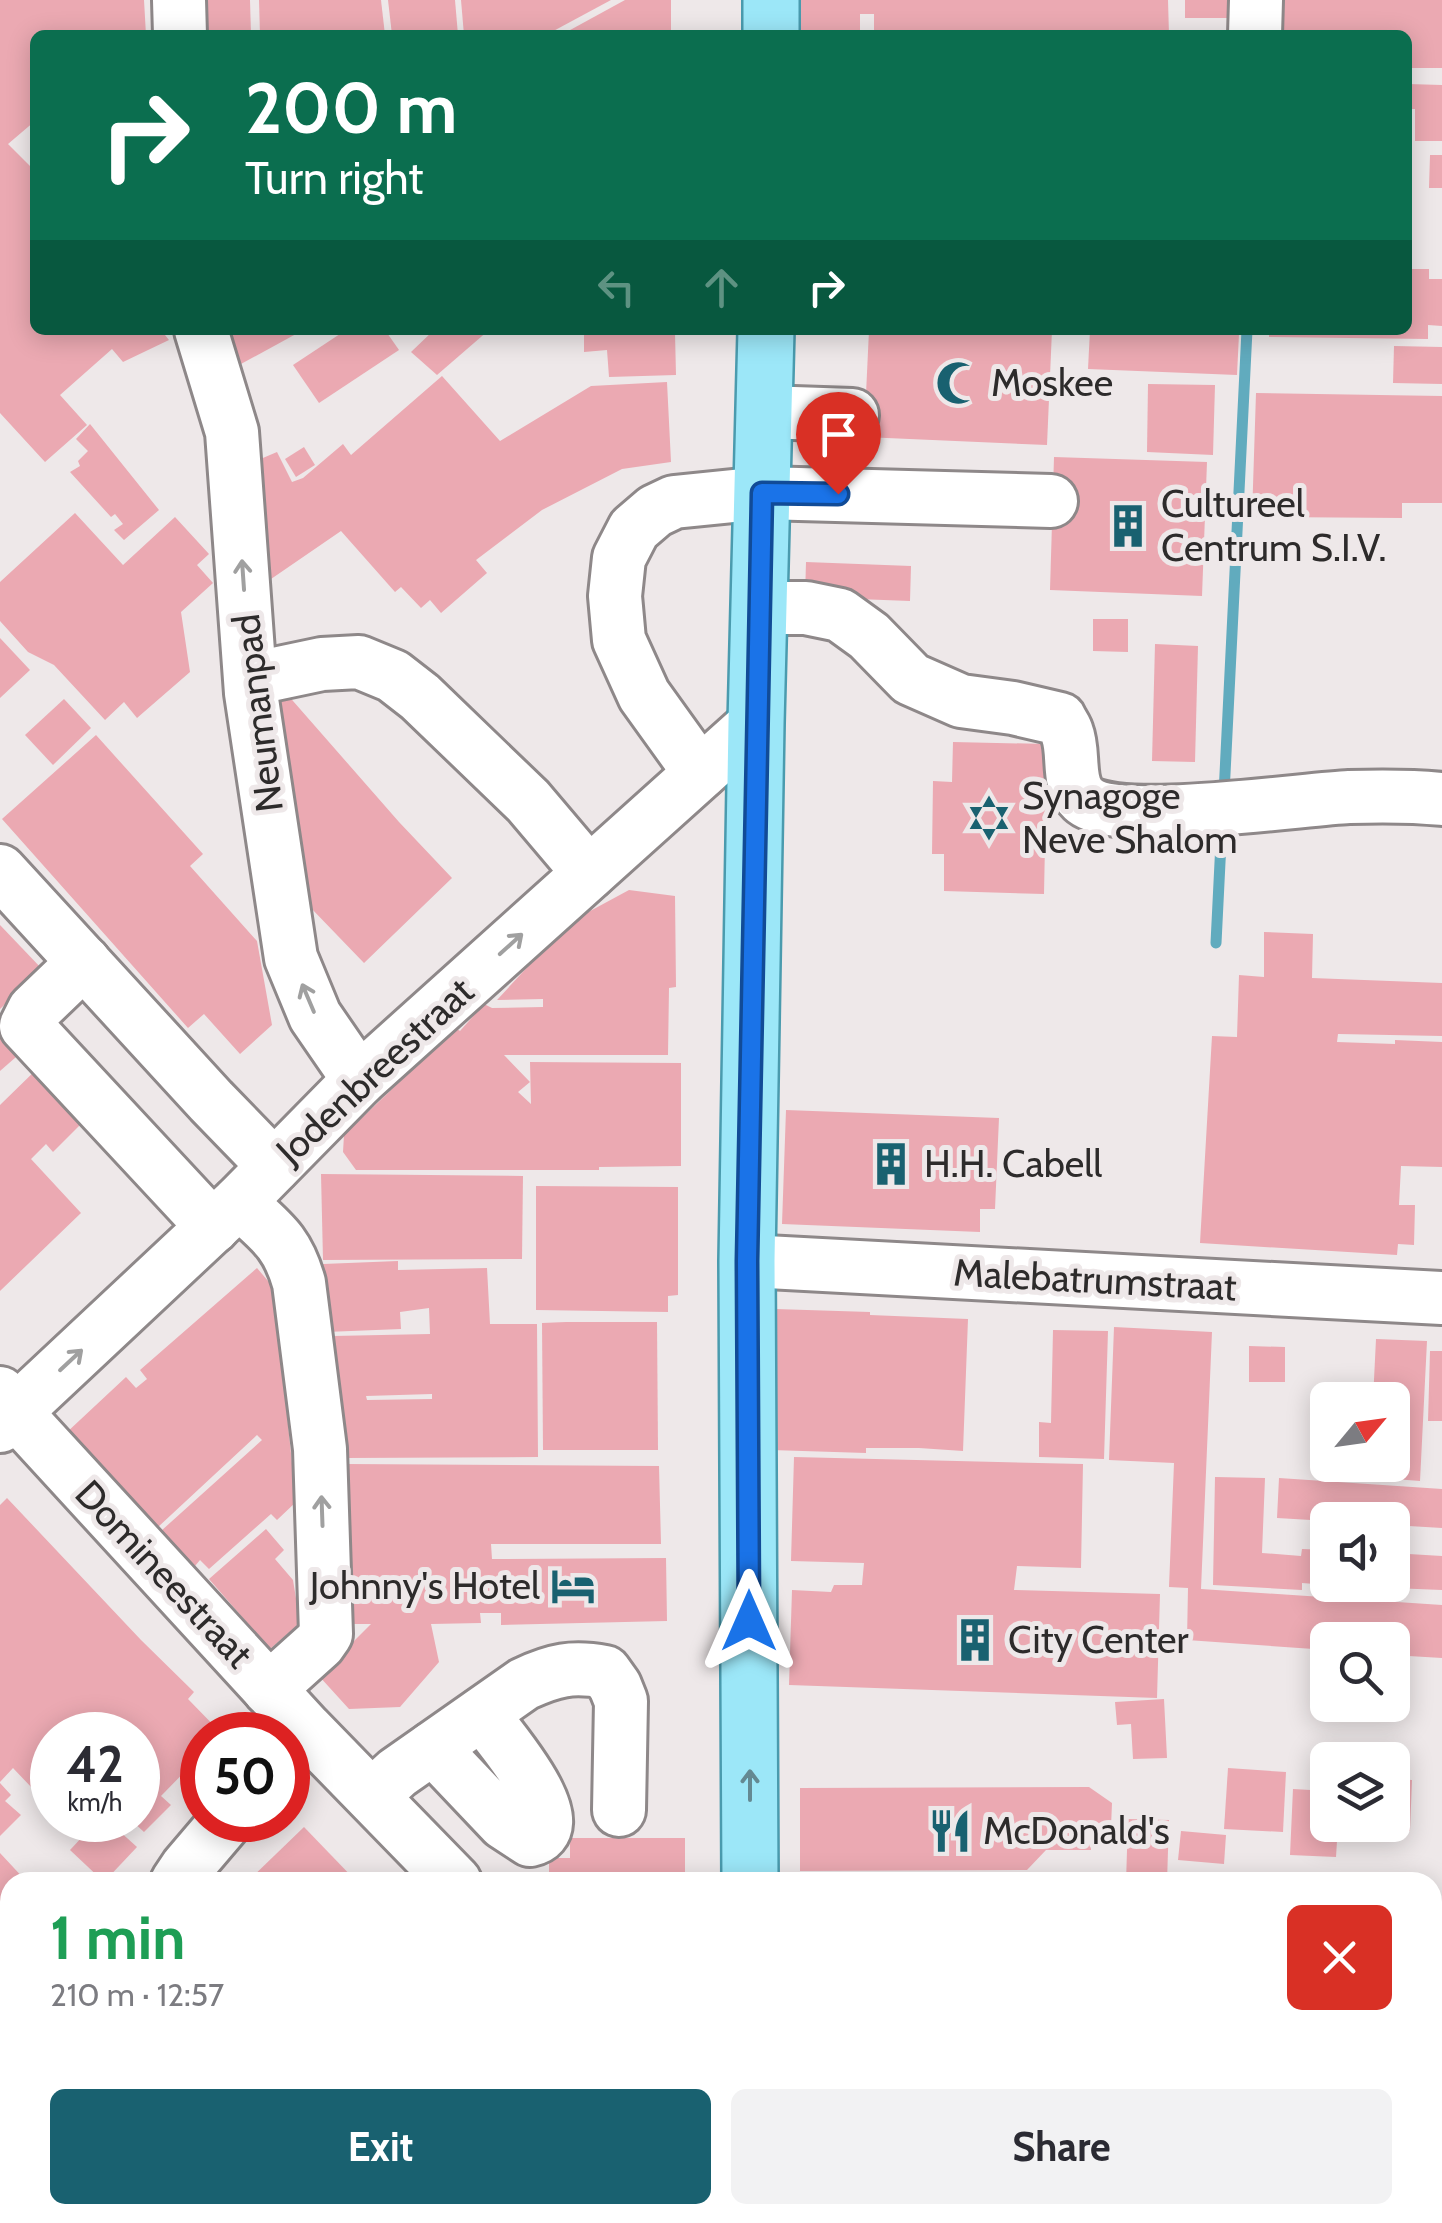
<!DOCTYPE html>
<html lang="en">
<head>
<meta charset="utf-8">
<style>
  body { margin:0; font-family:Cabin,sans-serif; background:#f2f2f3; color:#2b2b33; height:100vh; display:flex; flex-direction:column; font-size:38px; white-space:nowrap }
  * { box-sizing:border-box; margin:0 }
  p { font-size:32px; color:#7c7c81 }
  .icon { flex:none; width:55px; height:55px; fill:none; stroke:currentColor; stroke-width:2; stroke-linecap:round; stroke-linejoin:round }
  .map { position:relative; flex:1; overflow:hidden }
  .panel { position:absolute; left:0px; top:1872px; width:1442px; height:352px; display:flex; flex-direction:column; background:#fff; border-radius:30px 30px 0 0; box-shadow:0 5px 25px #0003 }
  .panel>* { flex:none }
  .hud { position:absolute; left:30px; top:30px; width:1382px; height:305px; border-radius:15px; box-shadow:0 5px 25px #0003; background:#0b6e4f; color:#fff; overflow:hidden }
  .needle { width:65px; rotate:61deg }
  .tools { position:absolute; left:1310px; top:1382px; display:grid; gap:20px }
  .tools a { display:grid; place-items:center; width:100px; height:100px; border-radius:15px; background:#fff; box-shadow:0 5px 25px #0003; font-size:50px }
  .speed { position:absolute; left:30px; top:1712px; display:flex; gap:20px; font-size:50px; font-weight:700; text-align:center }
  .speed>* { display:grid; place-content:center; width:130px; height:130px; border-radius:50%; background:#fff; box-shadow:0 5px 25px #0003; line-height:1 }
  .speed small { font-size:25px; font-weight:400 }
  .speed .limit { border:15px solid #d22; background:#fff; color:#111 }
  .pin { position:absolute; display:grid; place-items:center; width:85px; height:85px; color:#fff; margin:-102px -42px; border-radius:50% 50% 50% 0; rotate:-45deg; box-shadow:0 0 10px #0007 }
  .pin .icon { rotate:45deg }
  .me { position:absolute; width:110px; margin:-55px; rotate:0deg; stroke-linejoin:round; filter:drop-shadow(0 0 8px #0008) }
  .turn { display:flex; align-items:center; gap:35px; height:210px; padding:0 50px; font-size:45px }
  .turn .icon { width:130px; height:130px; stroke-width:2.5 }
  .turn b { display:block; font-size:70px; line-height:85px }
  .lanes { display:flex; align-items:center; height:95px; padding:0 50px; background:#0003; justify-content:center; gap:50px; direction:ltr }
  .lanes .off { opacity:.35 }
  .round { display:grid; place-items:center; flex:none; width:105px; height:105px; border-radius:15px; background:#f2f2f3 }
  .summary { display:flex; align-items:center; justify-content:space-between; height:170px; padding:0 50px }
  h1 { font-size:60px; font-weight:700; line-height:75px; color:#1e9e55 }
  .cta { display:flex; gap:20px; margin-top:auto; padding:20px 50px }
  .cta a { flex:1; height:115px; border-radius:15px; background:#196170; color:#fff; font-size:40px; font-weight:700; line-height:115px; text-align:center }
  .cta a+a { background:#f2f2f3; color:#2b2b33 }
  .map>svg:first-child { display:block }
</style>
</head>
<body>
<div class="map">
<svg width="1442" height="2223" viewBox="0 0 1442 2223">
  <rect width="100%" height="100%" fill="#eee8e9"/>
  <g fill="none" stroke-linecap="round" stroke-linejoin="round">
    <g stroke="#61abbe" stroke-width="11">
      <path d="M1224 794 1247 330"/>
      <path d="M1216 943 1222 822"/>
    </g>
  </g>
  <g fill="#eba9b2" fill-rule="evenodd">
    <path d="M0 0H144L146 35H35V121L8 144 35 171V330H161L169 340 123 362 112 349 60 395 87 425 45 462 0 413Z"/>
    <path d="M190 0H250L251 35H191Z"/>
    <path d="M259 0H381L385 35H260Z"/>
    <path d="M388 0H455L458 35H392Z"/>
    <path d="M461 0H611L546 35H464Z"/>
    <path d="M625 0H671V35H561Z"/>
    <path d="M798 0H1168L1169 35H874V14H860V35H790Z"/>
    <rect x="1185" y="0" width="53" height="18"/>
    <path d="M1284 0H1442V68H1408V35H1283Z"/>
    <path d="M1408 84 1442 85V141H1415V109H1408Z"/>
    <path d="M1430 155H1442V188H1429Z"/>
    <path d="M1408 269H1429V279H1442V326L1428 325V339L1269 337V330H1408Z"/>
    <path d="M219 330H294L296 334 230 370Z"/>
    <path d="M346 330H385L399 350 319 403 293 365Z"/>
    <path d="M434 330H489L437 375 411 352Z"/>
    <path d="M584 330H665L675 333 676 375 609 377 607 350 584 352Z"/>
    <path d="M869 330H1052L1047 445 864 437Z"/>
    <path d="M1090 330 1239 334 1237 375 1088 369Z"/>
    <path d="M1394 346 1442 347V384L1393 383Z"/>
    <path d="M442 376 500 441 591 386 667 382 671 462 622 469 542 510 476 560 487 573 441 613 430 600 421 608 401 587 395 592 341 531 255 590 246 465 277 452 292 482 303 478 343 444 351 455Z"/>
    <path d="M1148 384 1215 385 1213 455 1147 452Z"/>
    <path d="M1256 393 1442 396V503H1402V518L1252 517Z"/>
    <path d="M90 424 159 510 124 540 114 530 123 524 115 514 111 517 70 472 80 466 78 461 88 451 76 439Z"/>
    <path d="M304 447 315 465 296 477 285 459Z"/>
    <path d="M1054 457 1207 462 1202 596 1050 590Z"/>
    <path d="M75 513 123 565 175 517 209 554 197 565 213 583 181 612 190 672 137 718 124 702 105 720 54 665 28 652 0 621V582Z"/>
    <path d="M806 562 911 566 910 601 805 597Z"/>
    <path d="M1093 619H1128V652L1093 651Z"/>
    <path d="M0 638 30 670 0 698Z"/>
    <path d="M1155 644 1198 646 1195 762 1152 761Z"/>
    <path d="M272 677 399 822 452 878 364 963 310 907Z"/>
    <path d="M64 699 91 728 53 765 25 735Z"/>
    <path d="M96 735 203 854 190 866 257 941 272 1025 240 1054 204 1014 188 1028 2 819Z"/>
    <path d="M953 742 1047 744 1044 894 944 891V854H932L933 781 952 782Z"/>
    <path d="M629 890 675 896 676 987 669 988 668 1055H504L530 1082 518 1092 531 1104 530 1062 681 1063V1166L599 1167V1170H356L343 1152 344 1135 456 1028 460 1031 484 1004 492 1008 543 1007V999L497 1000 568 923Z"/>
    <path d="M0 925 42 969 0 1009Z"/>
    <path d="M1264 932 1313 934 1312 978 1442 983V1036L1338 1034 1337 1042 1395 1044V1040L1442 1042V1167L1401 1166 1399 1205H1415L1414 1245 1398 1244 1397 1255 1200 1243 1212 1036 1237 1037 1239 975 1264 977Z"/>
    <path d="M8 1016 32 1043 0 1071V1024Z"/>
    <path d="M40 1066 89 1116 53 1152 46 1144 31 1159 81 1213 0 1291V1105Z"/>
    <path d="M786 1110 999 1118 995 1209H980V1232L782 1224Z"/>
    <path d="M321 1174 523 1176 522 1259 323 1260Z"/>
    <path d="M536 1186 678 1187V1295L668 1296V1312L536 1310Z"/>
    <path d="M398 1261V1270L487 1268 490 1324H537L538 1457 344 1458 335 1379 333 1336 430 1334 429 1308 400 1312 401 1329 326 1332 323 1264ZM432 1394V1399L367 1400 366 1396Z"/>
    <path d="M257 1268 274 1288 296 1502 277 1520 271 1514 209 1569 200 1560 195 1566 161 1531 262 1440 257 1435 157 1528 65 1434 126 1377 136 1388 147 1379 140 1370Z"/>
    <path d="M775 1309 870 1312V1315L968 1319 963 1451 919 1448H866V1453L771 1450Z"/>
    <path d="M566 1322H657L658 1450H543L542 1323Z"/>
    <path d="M1114 1327 1212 1332 1201 1589 1442 1605V1658L1392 1655V1640H1328V1650L1187 1640 1188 1588 1169 1587 1174 1463 1109 1460Z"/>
    <path d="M1053 1330 1108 1331 1104 1459 1039 1457V1422L1051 1423Z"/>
    <path d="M1376 1339 1427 1341 1420 1481 1369 1477 1370 1465H1392V1400H1373Z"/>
    <path d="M1249 1346 1285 1347V1382H1249Z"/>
    <path d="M1430 1351H1442V1421H1428Z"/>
    <path d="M794 1457 1083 1464 1081 1568 1017 1566 1014 1590 1160 1594 1157 1698 789 1685 792 1590 831 1592 834 1585H862L864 1563 791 1561Z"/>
    <path d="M346 1464 659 1466 661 1544H491L492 1559 666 1558 667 1621 501 1625V1613H480L481 1623 431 1624 439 1662 400 1707 349 1709 319 1676 371 1624H347Z"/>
    <path d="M1215 1477 1265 1478 1262 1553 1301 1556 1302 1549 1328 1550V1585L1302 1583V1590L1213 1585Z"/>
    <path d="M1279 1478 1442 1489V1528L1392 1525V1520L1328 1521 1277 1518Z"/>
    <path d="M7 1498 141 1640 194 1692 188 1699 223 1735H202V1754L161 1796 171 1805 144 1832 131 1820H138V1735H52V1809L13 1768 0 1782V1505Z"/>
    <path d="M266 1529 284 1550 275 1559 293 1580 300 1623 270 1649 209 1579Z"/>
    <path d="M1392 1553 1442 1556V1590L1392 1588Z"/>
    <path d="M1164 1699 1167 1758 1133 1759 1131 1724 1117 1725 1115 1702Z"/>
    <path d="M1228 1768 1286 1772 1283 1832 1224 1829Z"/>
    <path d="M1392 1779 1412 1780 1410 1831 1376 1830V1825H1392Z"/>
    <path d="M0 1783 11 1795 5 1801 21 1815 0 1836Z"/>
    <path d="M1089 1787 1112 1803 1111 1827 1090 1836 1091 1850H1046L1027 1870 800 1871V1788Z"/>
    <path d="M1293 1789 1328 1791V1825H1338L1336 1857 1290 1855Z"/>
    <path d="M1128 1819 1169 1820 1167 1882H1126Z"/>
    <path d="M98 1820H107L137 1847 104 1882 70 1850Z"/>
    <path d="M304 1827 357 1882H247Z"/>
    <path d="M1181 1831 1226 1835 1224 1864 1178 1860Z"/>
    <path d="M570 1838H685V1882H549V1858H570Z"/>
    <path d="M0 1853 27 1882H10V2215H119L118 2223H0Z"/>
    <path d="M1432 1977 1442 1978V2109H1432Z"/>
    <path d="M1432 2195H1442V2223H1408V2215H1432Z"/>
    <path d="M189 2215H641L634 2223H196Z"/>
    <path d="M773 2215H1134V2223H772Z"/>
    <rect x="1343" y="2215" width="60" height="8"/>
  </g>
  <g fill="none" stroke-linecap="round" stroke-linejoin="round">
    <g stroke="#8e8889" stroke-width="58">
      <g id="minor">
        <path d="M179 0 180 35"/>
        <path d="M1255 35 1256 0"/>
        <path d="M201 330 232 432 251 693 291 958 315 1016 359 1080"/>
        <path d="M764 412 852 415"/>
        <path d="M759 608H806L840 615 869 636 911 679 961 701 1013 708 1060 719C1062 724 1066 728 1067 733 1075 753 1066 783 1083 799 1113 828 1302 799 1349 797 1380 796 1412 796 1442 799"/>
        <path d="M251 679 322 664 359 662 393 676 420 697 528 801 589 873"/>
        <path d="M700 773 644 695 619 640 615 596 619 558 634 529 655 511 674 502 762 493 1051 501"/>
        <path d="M0 871 211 1101 274 1166"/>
        <path d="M84 962 34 1010 26 1026 213 1227"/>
        <path d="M239 1202C270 1231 287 1240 299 1283L320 1449 326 1634 319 1644 269 1689"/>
        <path d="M747 1261 1442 1298"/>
        <path d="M0 1393 15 1412 306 1729 455 1882"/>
        <path d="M0 1426 239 1202 359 1080 756 723"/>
        <path d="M433 1748 504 1823 530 1840C581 1829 496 1733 482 1714"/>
        <path d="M372 1796 397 1773 524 1684C554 1670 572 1666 605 1672L615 1686 621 1701 619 1810"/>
        <path d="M177 1882 187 1867 227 1820"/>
        <path d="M1432 2155H1442"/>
        <path d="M143 2223 146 2215"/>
        <path d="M1197 2223V2215"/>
        <path d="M1298 2223V2215"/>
      </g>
    </g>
    <g stroke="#4a9bae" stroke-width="60">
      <g id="major">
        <path d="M771 35V0"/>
        <path d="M750 1882 747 1261 756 723 766 330"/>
        <path d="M729 2215 733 2223"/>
      </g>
    </g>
    <use href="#minor" stroke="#fff" stroke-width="52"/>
    <use href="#major" stroke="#9ce7f8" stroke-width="55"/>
  </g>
  <defs><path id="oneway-shaft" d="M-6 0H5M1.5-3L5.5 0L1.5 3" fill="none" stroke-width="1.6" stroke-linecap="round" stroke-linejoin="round" transform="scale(2.5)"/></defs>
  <g stroke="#a0a0a0">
    <use href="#oneway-shaft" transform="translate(243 575) rotate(-94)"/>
    <use href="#oneway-shaft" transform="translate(511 944) rotate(-42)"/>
    <use href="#oneway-shaft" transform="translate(308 998) rotate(-113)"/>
    <use href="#oneway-shaft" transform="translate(71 1360) rotate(-43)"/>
    <use href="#oneway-shaft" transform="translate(322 1511) rotate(-92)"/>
  </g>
  <use stroke="#648992" href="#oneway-shaft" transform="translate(750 1785) rotate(-90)"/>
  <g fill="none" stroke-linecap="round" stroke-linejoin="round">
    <g stroke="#114b97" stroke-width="25">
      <path id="route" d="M749 1621 747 1261 762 493 838 494"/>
    </g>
    <use href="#route" stroke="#1a73e8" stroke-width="18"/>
  </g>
  <defs>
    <g id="mosque-bare" transform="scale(3.45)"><path d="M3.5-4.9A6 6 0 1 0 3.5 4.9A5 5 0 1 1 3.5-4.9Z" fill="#196170" stroke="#eee8e9" stroke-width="2.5" paint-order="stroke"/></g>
    <g id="building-bare" transform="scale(3.45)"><path d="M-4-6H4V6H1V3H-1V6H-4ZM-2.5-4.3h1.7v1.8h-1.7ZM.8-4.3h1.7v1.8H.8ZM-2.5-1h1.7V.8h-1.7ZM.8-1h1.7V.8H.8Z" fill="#196170" stroke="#eee8e9" stroke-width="2.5" paint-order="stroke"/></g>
    <g id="synagogue-bare" transform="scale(3.45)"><path d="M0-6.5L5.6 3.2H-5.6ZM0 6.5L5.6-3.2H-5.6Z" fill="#196170" stroke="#eee8e9" stroke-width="2.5" paint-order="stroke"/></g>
    <g id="hotel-bare" transform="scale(3.45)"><path d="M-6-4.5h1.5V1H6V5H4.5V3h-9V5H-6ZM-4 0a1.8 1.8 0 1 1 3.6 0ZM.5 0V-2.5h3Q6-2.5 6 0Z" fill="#196170" stroke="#eee8e9" stroke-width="2.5" paint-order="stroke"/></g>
    <g id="restaurant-bare" transform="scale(3.45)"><path d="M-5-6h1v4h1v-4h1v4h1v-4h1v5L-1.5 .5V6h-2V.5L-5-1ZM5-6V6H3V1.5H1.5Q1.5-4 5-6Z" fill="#196170" stroke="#eee8e9" stroke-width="2.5" paint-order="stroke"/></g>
  </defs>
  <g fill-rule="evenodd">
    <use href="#mosque-bare" x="958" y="383"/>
    <use href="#building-bare" x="1128" y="526"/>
    <use href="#synagogue-bare" x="989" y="818"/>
    <use href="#building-bare" x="891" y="1164"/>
    <use href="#hotel-bare" x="573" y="1586"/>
    <use href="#building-bare" x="975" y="1640"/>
    <use href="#restaurant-bare" x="950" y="1831"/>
  </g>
  <g text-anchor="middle" stroke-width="10" stroke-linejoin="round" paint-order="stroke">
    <g font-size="38" fill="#2d2b2b" stroke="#eee8e9" text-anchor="start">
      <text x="991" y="396">Moskee</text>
      <text x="1161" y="517">Cultureel<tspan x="1161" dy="44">Centrum S.I.V.</tspan></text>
      <text x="1022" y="809">Synagoge<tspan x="1022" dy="44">Neve Shalom</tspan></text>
      <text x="924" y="1177">H.H. Cabell</text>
      <text x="540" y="1599" text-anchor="end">Johnny's Hotel</text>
      <text x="1008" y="1653">City Center</text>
      <text x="983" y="1844">McDonald's</text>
    </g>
    <g font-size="38" fill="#2d2b2b" stroke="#eee8e9">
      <text transform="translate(258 713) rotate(-97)" y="13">Neumanpad</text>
      <text transform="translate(375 1071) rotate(-43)" y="13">Jodenbreestraat</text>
      <text transform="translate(1095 1280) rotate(3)" y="13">Malebatrumstraat</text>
      <text transform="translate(164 1574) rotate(47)" y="13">Domineestraat</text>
    </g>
  </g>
</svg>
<div class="tools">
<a><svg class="needle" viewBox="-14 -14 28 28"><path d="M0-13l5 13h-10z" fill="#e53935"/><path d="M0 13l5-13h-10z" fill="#7c7c81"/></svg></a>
<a><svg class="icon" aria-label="sound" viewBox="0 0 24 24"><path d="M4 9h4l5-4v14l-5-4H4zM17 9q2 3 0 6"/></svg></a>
<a><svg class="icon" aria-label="search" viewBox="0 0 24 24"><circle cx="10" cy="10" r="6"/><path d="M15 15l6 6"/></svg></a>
<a><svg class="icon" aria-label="layers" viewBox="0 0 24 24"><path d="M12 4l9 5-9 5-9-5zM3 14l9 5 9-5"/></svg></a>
</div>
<div class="speed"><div>42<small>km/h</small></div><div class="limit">50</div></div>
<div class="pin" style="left:838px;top:494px;background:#d93025"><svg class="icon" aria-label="arrive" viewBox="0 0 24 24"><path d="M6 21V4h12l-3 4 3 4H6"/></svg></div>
<svg class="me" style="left:749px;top:1621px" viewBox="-20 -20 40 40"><path d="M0-17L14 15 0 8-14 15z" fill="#1a73e8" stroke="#fff" stroke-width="4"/></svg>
<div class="hud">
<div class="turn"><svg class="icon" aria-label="right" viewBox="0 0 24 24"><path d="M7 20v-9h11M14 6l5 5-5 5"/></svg><div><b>200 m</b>Turn right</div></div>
<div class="lanes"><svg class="icon off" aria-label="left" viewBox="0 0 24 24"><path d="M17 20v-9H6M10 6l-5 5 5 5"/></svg><svg class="icon off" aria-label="ahead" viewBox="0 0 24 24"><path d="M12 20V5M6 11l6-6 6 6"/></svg><svg class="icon" aria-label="right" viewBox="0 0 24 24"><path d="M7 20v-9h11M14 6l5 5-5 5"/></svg></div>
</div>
<section class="panel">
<div class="summary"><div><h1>1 min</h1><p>210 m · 12:57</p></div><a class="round" style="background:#d93025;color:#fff"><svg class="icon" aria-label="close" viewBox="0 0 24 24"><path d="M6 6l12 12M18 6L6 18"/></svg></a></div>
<div class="cta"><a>Exit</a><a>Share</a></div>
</section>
</div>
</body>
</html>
